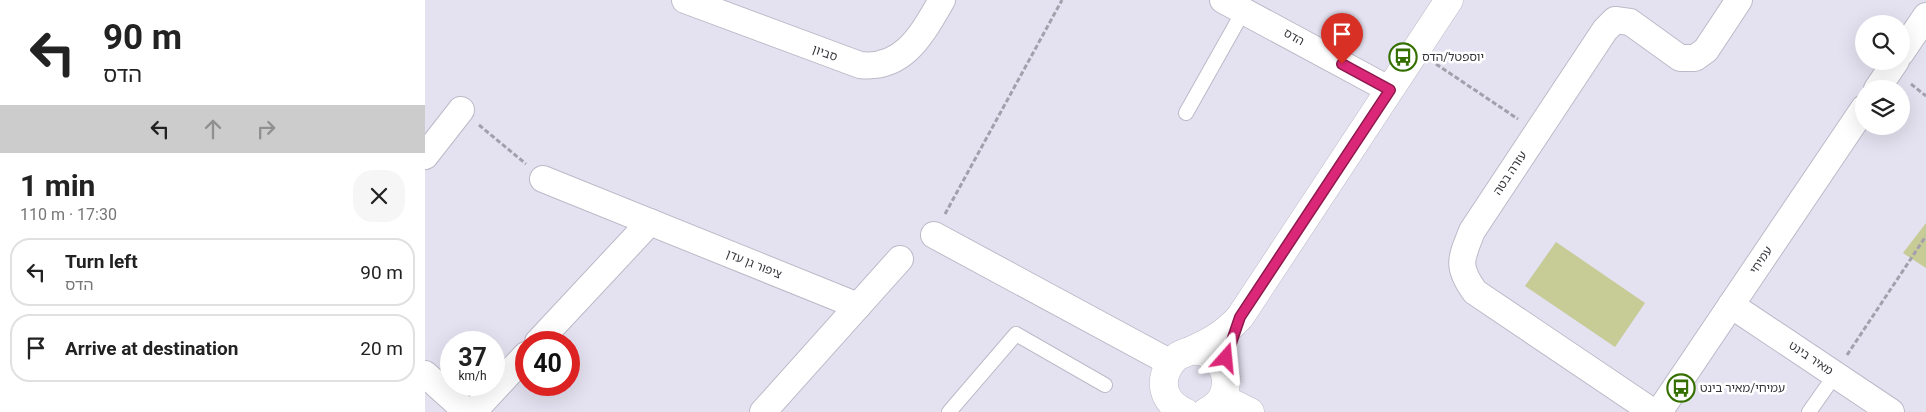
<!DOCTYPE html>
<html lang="en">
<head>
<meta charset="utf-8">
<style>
  body { margin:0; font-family:Roboto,"Noto Sans Hebrew",sans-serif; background:#f6f6f6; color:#222; height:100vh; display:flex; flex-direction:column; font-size:19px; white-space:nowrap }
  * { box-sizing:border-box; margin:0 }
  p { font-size:16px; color:#767676 }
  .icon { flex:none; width:28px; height:28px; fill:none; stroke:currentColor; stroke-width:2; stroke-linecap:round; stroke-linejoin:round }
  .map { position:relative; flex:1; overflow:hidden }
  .details { display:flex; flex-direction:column; background:#fff; width:425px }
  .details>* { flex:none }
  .banner { background:#fff; color:#222; overflow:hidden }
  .controls { position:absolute; left:1430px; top:15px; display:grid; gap:10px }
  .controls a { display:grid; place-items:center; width:55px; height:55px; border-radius:50%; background:#fff; box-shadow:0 5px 20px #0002; font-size:25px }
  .speed { position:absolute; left:15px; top:331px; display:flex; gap:10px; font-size:25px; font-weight:700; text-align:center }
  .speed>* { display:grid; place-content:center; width:65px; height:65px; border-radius:50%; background:#fff; box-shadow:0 5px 20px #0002; line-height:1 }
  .speed small { font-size:12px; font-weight:400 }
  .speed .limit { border:8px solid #d22; background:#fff; color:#111 }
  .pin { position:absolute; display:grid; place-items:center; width:42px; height:42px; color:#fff; margin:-51px -21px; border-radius:50% 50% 50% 0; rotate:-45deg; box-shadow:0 0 5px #0007 }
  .pin .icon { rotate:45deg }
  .me { position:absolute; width:55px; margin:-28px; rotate:18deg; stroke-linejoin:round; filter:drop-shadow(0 0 4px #0008) }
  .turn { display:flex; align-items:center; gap:18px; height:105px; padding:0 20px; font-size:22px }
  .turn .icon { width:65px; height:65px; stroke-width:2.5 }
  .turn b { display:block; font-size:35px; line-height:42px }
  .lanes { display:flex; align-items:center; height:48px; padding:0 20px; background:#0003; justify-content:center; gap:25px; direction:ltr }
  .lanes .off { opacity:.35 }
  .round { display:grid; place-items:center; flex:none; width:52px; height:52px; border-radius:20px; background:#f6f6f6 }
  .head { display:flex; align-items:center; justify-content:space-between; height:85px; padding:0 20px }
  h1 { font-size:30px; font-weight:700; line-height:38px }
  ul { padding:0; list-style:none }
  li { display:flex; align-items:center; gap:15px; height:68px; margin:0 10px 8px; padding:0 10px; border:2px solid #e0e0e0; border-radius:20px }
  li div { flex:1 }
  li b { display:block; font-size:19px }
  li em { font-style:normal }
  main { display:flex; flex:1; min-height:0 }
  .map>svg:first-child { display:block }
</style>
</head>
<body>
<main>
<section class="details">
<div class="banner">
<div class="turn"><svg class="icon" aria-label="left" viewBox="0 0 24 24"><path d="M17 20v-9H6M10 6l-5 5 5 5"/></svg><div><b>90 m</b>הדס</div></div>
<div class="lanes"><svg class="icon" aria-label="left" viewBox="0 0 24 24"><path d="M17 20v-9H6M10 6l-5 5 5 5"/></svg><svg class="icon off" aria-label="ahead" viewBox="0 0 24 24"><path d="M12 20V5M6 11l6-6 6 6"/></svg><svg class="icon off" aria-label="right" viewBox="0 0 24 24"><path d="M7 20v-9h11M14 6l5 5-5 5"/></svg></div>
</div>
<div class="head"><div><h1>1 min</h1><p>110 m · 17:30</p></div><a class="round"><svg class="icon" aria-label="close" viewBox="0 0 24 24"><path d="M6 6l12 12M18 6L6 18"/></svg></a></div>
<ul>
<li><svg class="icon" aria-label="left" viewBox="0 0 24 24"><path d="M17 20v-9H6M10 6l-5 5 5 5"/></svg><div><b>Turn left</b><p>הדס</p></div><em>90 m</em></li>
<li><svg class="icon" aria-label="arrive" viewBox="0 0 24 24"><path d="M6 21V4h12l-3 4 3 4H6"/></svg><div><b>Arrive at destination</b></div><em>20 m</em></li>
</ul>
</section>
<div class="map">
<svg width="1501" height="412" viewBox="0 0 1501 412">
  <rect width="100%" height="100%" fill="#e4e1f0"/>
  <g fill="#c7cb96">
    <path d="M1501 223V268L1478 253Z"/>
    <path d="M1131 242 1220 303 1190 347 1100 286Z"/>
  </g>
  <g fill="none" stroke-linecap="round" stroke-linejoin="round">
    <g stroke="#bdb9c8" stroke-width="16">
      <g id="lane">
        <path d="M761 113 819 10"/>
        <path d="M524 412 591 334 680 385"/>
        <path d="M1384 412 1410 375"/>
      </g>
    </g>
    <g stroke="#bdb9c8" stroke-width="28">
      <g id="street">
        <path d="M260 0 435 65C479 70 497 34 517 0"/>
        <path d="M798 0 965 90"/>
        <path d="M1476 53 1501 16"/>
        <path d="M1452 89 1471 61"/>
        <path d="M0 156 36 110"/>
        <path d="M118 179 433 306"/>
        <path d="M509 235 746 363"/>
        <path d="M1306 305 1466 412"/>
        <path d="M113 342 225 222"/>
        <path d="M0 374 42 412"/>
        <path d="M48 412 101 355"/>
        <path d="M338 412 475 259"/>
        <path d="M1228 412 1050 292C1031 266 1036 259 1047 231L1180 30 1190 20 1205 22 1255 58H1270L1281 50 1314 0"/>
        <path d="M1234 412 1439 108"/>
      </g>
    </g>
    <g stroke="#bdb9c8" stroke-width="29">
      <g id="secondary">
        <path d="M758 354C781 344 798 336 815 317L1024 0"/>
        <path d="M791 406 809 404 825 412"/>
        <path d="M760 412C714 392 752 330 789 358 796 364 801 372 801 381 801 396 794 405 781 412"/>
      </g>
    </g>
    <g stroke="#a3a0ac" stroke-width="3" stroke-dasharray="5 2.5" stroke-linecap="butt">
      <path d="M1011 64 1093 119"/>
      <path d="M1486 84 1501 96"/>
      <path d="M54 125 101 164"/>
      <path d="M520 214 637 0"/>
      <path d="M1422 355 1501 236"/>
    </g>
    <use href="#lane" stroke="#fff" stroke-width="14"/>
    <use href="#street" stroke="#fff" stroke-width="26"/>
    <use href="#secondary" stroke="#fff" stroke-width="28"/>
  </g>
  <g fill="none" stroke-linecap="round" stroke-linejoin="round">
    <g stroke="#8e194d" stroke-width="12">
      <path id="route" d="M801 358 815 317 965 90 917 64"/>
    </g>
    <use href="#route" stroke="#db2777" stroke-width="9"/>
  </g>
  <defs>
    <g id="bus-ring" transform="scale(1.4375)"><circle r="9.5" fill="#fff" stroke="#356f00" stroke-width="1.5"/><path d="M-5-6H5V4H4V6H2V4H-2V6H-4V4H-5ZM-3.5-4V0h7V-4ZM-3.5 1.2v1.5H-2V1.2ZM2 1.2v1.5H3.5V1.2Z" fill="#356f00"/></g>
  </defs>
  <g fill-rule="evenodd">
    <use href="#bus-ring" x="978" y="57"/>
    <use href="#bus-ring" x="1256" y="388"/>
  </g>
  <g text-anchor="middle" stroke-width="5" stroke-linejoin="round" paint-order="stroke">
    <g font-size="12" fill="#37353b" stroke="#fff">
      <text transform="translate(869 37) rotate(29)" y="4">הדס</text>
      <text transform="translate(400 53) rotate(20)" y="4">סביון</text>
      <text transform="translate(1085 173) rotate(-56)" y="4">עזרה בטה</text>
      <text transform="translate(1336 260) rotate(-56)" y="4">עמיחי</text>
      <text transform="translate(329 264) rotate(22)" y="4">ציפור גן עדן</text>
      <text transform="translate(1386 358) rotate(34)" y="4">מאיר בינט</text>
    </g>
    <g font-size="12" fill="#37353b" stroke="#fff" text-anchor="start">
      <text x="997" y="61">יוספטל/הדס</text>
      <text x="1275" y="392">עמיחי/מאיר בינט</text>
    </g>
  </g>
</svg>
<div class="controls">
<a><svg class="icon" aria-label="search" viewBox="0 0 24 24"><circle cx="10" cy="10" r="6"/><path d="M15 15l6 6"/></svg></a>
<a><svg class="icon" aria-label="layers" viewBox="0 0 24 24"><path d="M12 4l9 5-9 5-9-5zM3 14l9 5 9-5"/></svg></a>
</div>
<div class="speed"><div>37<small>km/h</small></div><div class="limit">40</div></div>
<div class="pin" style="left:917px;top:64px;background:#d93025"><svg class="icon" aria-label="arrive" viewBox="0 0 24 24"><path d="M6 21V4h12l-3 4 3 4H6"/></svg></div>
<svg class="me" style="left:801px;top:358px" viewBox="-20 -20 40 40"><path d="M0-17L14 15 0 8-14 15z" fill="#db2777" stroke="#fff" stroke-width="4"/></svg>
</div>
</main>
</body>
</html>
